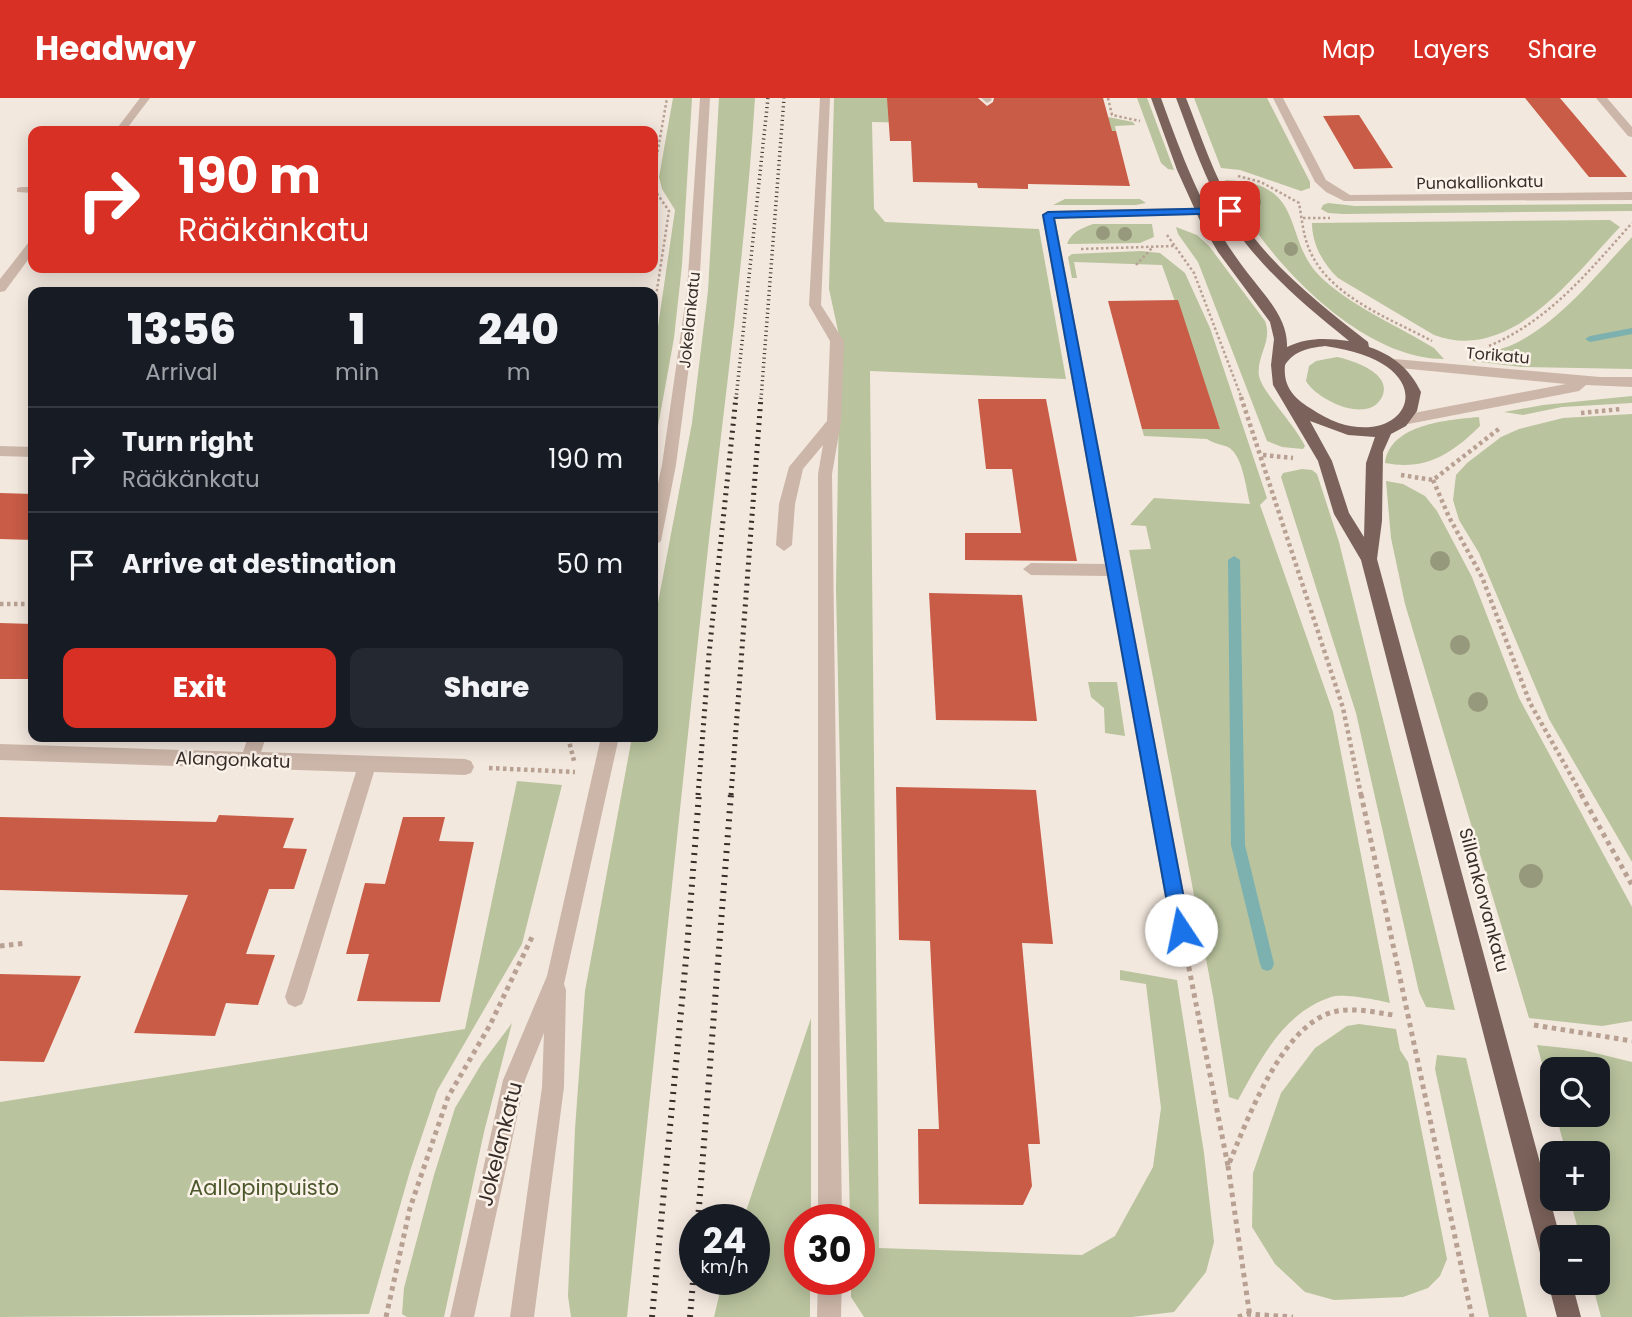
<!DOCTYPE html>
<html lang="en">
<head>
<meta charset="utf-8">
<style>
  body { margin:0; font-family:Poppins,sans-serif; background:#242831; color:#f1f3f6; height:100vh; display:flex; flex-direction:column; font-size:26px; white-space:nowrap }
  * { box-sizing:border-box; margin:0 }
  p { font-size:23px; color:#9ea1a6 }
  .icon { flex:none; width:38px; height:38px; fill:none; stroke:currentColor; stroke-width:2; stroke-linecap:round; stroke-linejoin:round }
  .map { position:relative; flex:1; overflow:hidden }
  .details { position:absolute; left:28px; top:189px; width:630px; height:455px; display:flex; flex-direction:column; background:#171b24; border-radius:14px; box-shadow:0 4px 18px #0003 }
  .details>* { flex:none }
  .banner { position:absolute; left:28px; top:28px; width:630px; height:147px; border-radius:14px; box-shadow:0 4px 18px #0003; background:#d93025; color:#fff; overflow:hidden }
  .controls { position:absolute; left:1540px; top:959px; display:grid; gap:14px }
  .controls a { display:grid; place-items:center; width:70px; height:70px; border-radius:14px; background:#171b24; box-shadow:0 4px 18px #0003; font-size:35px }
  .speed { position:absolute; left:679px; top:1106px; display:flex; gap:14px; font-size:35px; font-weight:700; text-align:center }
  .speed>* { display:grid; place-content:center; width:91px; height:91px; border-radius:50%; background:#171b24; box-shadow:0 4px 18px #0003; line-height:1 }
  .speed small { font-size:18px; font-weight:400 }
  .speed .limit { border:10px solid #d22; background:#fff; color:#111 }
  .pin { position:absolute; display:grid; place-items:center; width:60px; height:60px; color:#fff; margin:-30px; border-radius:14px; box-shadow:0 4px 10px #0006 }
  .me { position:absolute; width:77px; margin:-38px; rotate:349deg; stroke-linejoin:round; filter:drop-shadow(0 0 5px #0008) }
  .turn { display:flex; align-items:center; gap:24px; height:147px; padding:0 35px; font-size:32px }
  .turn .icon { width:91px; height:91px; stroke-width:2.5 }
  .turn b { display:block; font-size:49px; line-height:60px }
  .eta { display:flex; justify-content:space-evenly; align-items:center; height:119px; text-align:center }
  .eta b { font-size:42px; font-weight:800; line-height:49px }
  .button { display:flex; gap:14px; margin-top:auto; padding:14px 35px }
  .button a { flex:1; height:80px; border-radius:14px; background:#d93025; color:#fff; font-size:28px; font-weight:800; line-height:80px; text-align:center }
  .button a+a { background:#242831; color:#f1f3f6 }
  ul { padding:0; list-style:none }
  li { display:flex; align-items:center; gap:21px; height:105px; padding:0 35px; border-top:2px solid #363941 }
  li div { flex:1 }
  li b { display:block; font-size:26px }
  li em { font-style:normal }
  header { display:flex; align-items:center; gap:42px; box-sizing:border-box; height:98px; padding:0 35px; background:#d93025; color:#fff }
  header strong { font-size:33px }
  nav { display:flex; gap:38px; margin-inline-start:auto; font-size:24px }
  .map>svg:first-child { display:block }
</style>
</head>
<body>
<header>
<strong>Headway</strong>
<nav><a>Map</a><a>Layers</a><a>Share</a></nav>
</header>
<div class="map">
<svg width="1632" height="1219" viewBox="0 0 1632 1219">
  <rect width="100%" height="100%" fill="#f3e8de"/>
  <g fill="#b9c39d">
    <path d="M673 0H692L682 167 674 240 653 356V263L675 112 662 91 659 79Z"/>
    <path d="M719 0H755C745 160 722 319 705 478 678 725 653 972 627 1219H571L568 1198 575 1031 585 893 632 639H653V531L692 325 708 193Z"/>
    <path d="M834 0H887L1108 19 1133 24 1135 27 1115 28 1116 33 930 30 921 25 872 24 874 111 885 124 1039 131 1066 281 870 273 879 1150 1082 1157 1115 1138 1153 1069 1161 1010 1146 886 1120 882V872L1177 882 1204 1055 1214 1144 1206 1174 1174 1214 1132 1219H864L851 1199V1181H859V1122H850L836 491 840 242 829 191Z"/>
    <path d="M1137 0H1147L1174 72 1168 71 1161 65Z"/>
    <path d="M1194 0H1267L1310 84V90L1301 93 1240 72 1221 70Z"/>
    <path d="M1225 82C1311 84 1279 144 1325 183 1357 211 1398 228 1434 250L1444 261C1357 261 1260 155 1225 82Z"/>
    <path d="M1065 101H1140L1146 105 1136 107H1053Z"/>
    <path d="M1328 105 1355 108 1632 106V113L1343 116 1328 115 1321 111 1323 107Z"/>
    <path d="M1610 122 1620 129C1573 178 1511 266 1434 237L1338 180C1323 166 1312 146 1312 125Z"/>
    <path d="M1093 126H1152L1154 139 1140 145 1067 146C1071 134 1082 130 1093 126Z"/>
    <path d="M1176 129 1197 137 1209 148 1265 223C1273 243 1256 258 1259 278 1262 294 1296 328 1305 348L1303 351 1282 349 1267 343 1198 164 1178 136Z"/>
    <path d="M1632 139V271L1521 269 1472 263 1473 259C1488 254 1506 251 1520 243 1564 219 1598 175 1632 139Z"/>
    <path d="M1141 153 1160 155 1185 175 1210 230 1267 400 1260 407 1333 614 1390 905C1378 902 1343 895 1331 899 1283 915 1261 961 1238 1002L1229 999 1213 898 1129 452 1151 451 1146 428 1130 427 1154 400 1250 406C1246 391 1243 357 1228 349 1220 346 1215 346 1207 341L1144 338 1142 331H1220L1162 167 1074 164 1077 180H1072L1068 159 1072 156Z"/>
    <path d="M1337 259C1352 262 1393 275 1382 299 1368 327 1317 302 1306 283L1309 268 1316 263Z"/>
    <path d="M1632 298V305L1562 309 1523 317 1504 314 1543 307Z"/>
    <path d="M1632 316V764L1549 621 1479 455 1459 422 1453 402 1456 377 1467 365 1501 339 1519 331 1563 320Z"/>
    <path d="M1479 319 1480 328C1452 356 1425 373 1385 365 1390 326 1447 322 1479 319Z"/>
    <path d="M1302 371 1312 372 1317 376 1339 444 1455 912 1426 909 1419 894 1356 615 1281 379 1283 375Z"/>
    <path d="M1386 383 1403 386 1425 398 1437 413 1472 479 1519 600 1632 809V923L1602 928 1529 920 1405 506 1391 440Z"/>
    <path d="M1088 584H1117L1125 638 1105 635 1104 610 1091 599Z"/>
    <path d="M517 683 562 687 522 846 437 993 410 1073 369 1216 0 1219V1004L465 931Z"/>
    <path d="M811 920V1122H800V1181H810V1219H714L723 1181H754V1122H743Z"/>
    <path d="M512 925 484 1034 444 1219H407L402 1216 404 1190 434 1077 455 1010 482 965Z"/>
    <path d="M1359 926 1396 931 1400 952 1408 964 1447 1161 1440 1178 1428 1190 1403 1199 1334 1202 1305 1194 1275 1166 1252 1129 1253 1075 1281 995 1315 950 1347 928Z"/>
    <path d="M1537 947 1583 952 1632 964V1219H1601L1592 1185H1598V1139H1580L1570 1101H1598V1055H1566L1556 1017H1598V971H1552V1002Z"/>
    <path d="M1437 957 1466 960 1527 1219H1489L1435 971Z"/>
  </g>
  <g fill="none" stroke-linecap="round" stroke-linejoin="round">
    <g fill="#7cb1b0" fill-rule="evenodd">
      <path d="M1632 230V236L1590 244 1585 241 1590 238Z"/>
      <path d="M1234 458 1240 462 1245 747 1274 866 1272 871 1267 873 1262 871 1260 866 1231 747 1228 462Z"/>
    </g>
  </g>
  <g fill="#c95c46">
    <path d="M887 0H978L987 8 993 4 994 0H1103L1112 33H1116L1130 88 1028 86V91L978 90 977 85 913 84 911 43H890Z"/>
    <path d="M1525 0H1560L1627 79H1589Z"/>
    <path d="M1359 17 1393 70 1354 71 1323 18Z"/>
    <path d="M1178 202 1220 331H1142L1108 203Z"/>
    <path d="M978 301H1046L1077 463 965 462V435H1021L1012 371H986Z"/>
    <path d="M0 395 33 396V442L0 441Z"/>
    <path d="M929 495 1022 497 1037 623 936 622Z"/>
    <path d="M0 525 33 526V581H0Z"/>
    <path d="M896 689 1036 692 1053 846 1022 845 1040 1046H1028L1032 1088 1023 1107 919 1106 918 1031H939L930 843 899 842Z"/>
    <path d="M219 717 294 720 283 750 307 751 294 791H269L246 856 275 857 258 907 226 905 215 938 134 935 188 797 0 792V719L216 724Z"/>
    <path d="M403 719H445L439 743 474 744 440 904 357 903 369 856H346L365 785 385 786Z"/>
    <path d="M0 876 81 878 44 964 0 963Z"/>
  </g>
  <g fill="none" stroke-linecap="round" stroke-linejoin="round">
    <g stroke="#b8a093" stroke-width="2.5" stroke-dasharray="2.5 2.5" stroke-linecap="butt">
      <path d="M1108 0 1112 17 1140 23"/>
      <path d="M1238 78 1261 84 1299 105C1302 121 1303 138 1310 153 1330 199 1391 221 1432 243"/>
      <path d="M1303 120H1330"/>
      <path d="M1167 137 1194 175 1242 301"/>
      <path d="M1081 151 1174 148"/>
      <path d="M1136 167 1152 150"/>
      <path d="M653 218 669 113 656 94 653 80 667 0"/>
      <path d="M1489 248C1550 222 1589 173 1632 125"/>
    </g>
    <g stroke="#b8a093" stroke-width="4.5" stroke-dasharray="3.5 3.5" stroke-linecap="butt">
      <path d="M1241 299 1343 610 1361 697"/>
      <path d="M1581 315 1621 311"/>
      <path d="M1263 357 1293 360"/>
      <path d="M1401 377 1433 382 1500 330"/>
      <path d="M1433 382 1449 419 1482 479 1530 605 1582 697"/>
      <path d="M0 506H33"/>
      <path d="M568 639 574 663"/>
      <path d="M489 670 575 674"/>
    </g>
    <g stroke="#b8a093" stroke-width="5" stroke-dasharray="4.5 4.5" stroke-linecap="butt">
      <path d="M1361 696 1472 1219"/>
      <path d="M1581 696 1632 787"/>
      <path d="M0 848 26 845"/>
      <path d="M1187 860 1228 1068C1247 1023 1281 928 1333 914 1353 909 1374 914 1393 917"/>
      <path d="M1534 927 1632 943"/>
      <path d="M1228 1068 1250 1219"/>
      <path d="M386 1219 410 1110 448 999 490 927 533 837"/>
      <path d="M1238 1219 1248 1216 1293 1219"/>
    </g>
    <g fill="#ccb6a9" fill-rule="evenodd">
      <path d="M140 0H150L125 33H115Z"/>
      <path d="M700 0H710L699 192 676 367 661 443 653 449V408L662 367 687 192Z"/>
      <path d="M820 0H830L821 207 844 243 841 324 832 376 842 1122H818V376L823 347 803 371 795 406 792 447 784 453 776 447 779 406 789 369 827 323 830 243 809 207Z"/>
      <path d="M981 0H991L992 2 987 5Z"/>
      <path d="M1273 0H1283L1326 82 1350 97 1632 94V102L1344 103 1326 94 1315 84Z"/>
      <path d="M1596 0H1607L1632 29V39L1628 38Z"/>
      <path d="M21 89H33V95L17 94V90Z"/>
      <path d="M1230 109 1236 113 1234 116 1055 120 1191 832 1188 839 1181 842 1174 839 1171 832 1107 478 1031 477 1023 471 1031 465 1105 466 1042 117 1048 113Z"/>
      <path d="M33 143V155L5 193 0 194V181L29 144Z"/>
      <path d="M1394 261 1600 279H1632V289L1586 287 1579 293 1403 327 1396 322 1398 318 1566 286 1389 269 1387 266Z"/>
      <path d="M0 348 33 349V359L0 358Z"/>
      <path d="M248 639H266L261 654 465 661 471 663 474 669 471 675 465 677 374 674 305 899 302 906 295 909 288 906 285 899 356 674 0 662V646L243 654Z"/>
      <path d="M601 639H619L564 886 566 892 564 989 534 1219H510L542 989 544 935 525 982 474 1219H450L503 982 547 878Z"/>
      <path d="M818 1181H842L841 1219H817Z"/>
    </g>
    <g fill="#7b625a" fill-rule="evenodd">
      <path d="M1151 0H1161C1186 69 1207 125 1254 183 1269 202 1288 223 1287 249 1308 239 1326 240 1349 243 1298 202 1247 159 1217 101 1200 68 1189 34 1176 0H1186C1201 38 1214 78 1235 113 1268 166 1319 206 1368 244L1369 249C1393 257 1410 271 1421 294L1417 313 1406 328 1391 336 1383 354 1382 423 1377 461 1560 1139H1552V1167L1544 1163 1540 1155 1361 462 1334 416 1318 363 1273 287 1271 267 1274 241 1270 224 1218 154 1201 125 1177 72ZM1325 248C1464 267 1399 372 1310 310 1293 299 1283 288 1285 267 1295 252 1309 250 1325 248ZM1310 323 1348 337 1375 339 1366 365 1364 439 1349 415 1332 363Z"/>
      <path d="M1552 1177V1185H1572L1581 1219H1557L1548 1185Z"/>
    </g>
    <g stroke="#392d29" stroke-width="3.5" stroke-dasharray="1 3.5" stroke-linecap="butt">
      <path d="M736 301 768 0"/>
      <path d="M761 301 784 0"/>
    </g>
    <g stroke="#392d29" stroke-width="5" stroke-dasharray="2 5" stroke-linecap="butt">
      <path d="M698 697 709 556 736 299"/>
      <path d="M731 697 761 299"/>
    </g>
    <g stroke="#392d29" stroke-width="6" stroke-dasharray="2 6" stroke-linecap="butt">
      <path d="M698 1122 731 696"/>
      <path d="M652 1219 687 850 699 696"/>
      <path d="M690 1219 695 1160"/>
    </g>
  </g>
  <g fill="#97997c">
    <circle cx="1254" cy="104" r="7"/>
    <circle cx="1103" cy="135" r="7"/>
    <circle cx="1125" cy="136" r="7"/>
    <circle cx="1291" cy="151" r="7"/>
    <circle cx="1440" cy="463" r="10"/>
    <circle cx="1460" cy="547" r="10"/>
    <circle cx="1478" cy="604" r="10"/>
    <circle cx="1531" cy="778" r="12"/>
  </g>
  <path fill="#1a73e8" stroke="#114b97" stroke-width="2" d="M1230 110 1235 113 1233 115 1054 120 1190 832 1188 838 1181 841 1175 838 1172 832 1043 117 1048 114Z"/>
  <g text-anchor="middle" stroke-width="5" stroke-linejoin="round" paint-order="stroke">
    <g font-size="16" fill="#392d29" stroke="#fbf2ea">
      <text transform="translate(1480 84) rotate(-1)" y="6">Punakallionkatu</text>
      <text transform="translate(689 222) rotate(-84)" y="6">Jokelankatu</text>
      <text transform="translate(1498 257) rotate(5)" y="6">Torikatu</text>
    </g>
    <g font-size="18" fill="#392d29" stroke="#fbf2ea">
      <text transform="translate(233 662) rotate(2)" y="6">Alangonkatu</text>
      <text transform="translate(1484 802) rotate(75)" y="6">Sillankorvankatu</text>
    </g>
    <g font-size="21" fill="#392d29" stroke="#fbf2ea">
      <text transform="translate(500 1046) rotate(-76)" y="7">Jokelankatu</text>
    </g>
    <g font-size="21" fill="#4b582c" stroke="#fbf2ea">
      <text x="264" y="1097">Aallopinpuisto</text>
    </g>
  </g>
</svg>
<div class="controls">
<a><svg class="icon" aria-label="search" viewBox="0 0 24 24"><circle cx="10" cy="10" r="6"/><path d="M15 15l6 6"/></svg></a>
<a>+</a>
<a>−</a>
</div>
<div class="speed"><div>24<small>km/h</small></div><div class="limit">30</div></div>
<div class="pin" style="left:1230px;top:113px;background:#d93025"><svg class="icon" aria-label="arrive" viewBox="0 0 24 24"><path d="M6 21V4h12l-3 4 3 4H6"/></svg></div>
<svg class="me" style="left:1181px;top:832px" viewBox="-20 -20 40 40"><circle r="19" fill="#fff"/><path d="M0-13L10 11 0 6-10 11z" fill="#1a73e8"/></svg>
<div class="banner">
<div class="turn"><svg class="icon" aria-label="right" viewBox="0 0 24 24"><path d="M7 20v-9h11M14 6l5 5-5 5"/></svg><div><b>190 m</b>Rääkänkatu</div></div>
</div>
<section class="details">
<div class="eta">
<div><b>13:56</b><p>Arrival</p></div>
<div><b>1</b><p>min</p></div>
<div><b>240</b><p>m</p></div>
</div>
<ul>
<li><svg class="icon" aria-label="right" viewBox="0 0 24 24"><path d="M7 20v-9h11M14 6l5 5-5 5"/></svg><div><b>Turn right</b><p>Rääkänkatu</p></div><em>190 m</em></li>
<li><svg class="icon" aria-label="arrive" viewBox="0 0 24 24"><path d="M6 21V4h12l-3 4 3 4H6"/></svg><div><b>Arrive at destination</b></div><em>50 m</em></li>
</ul>
<div class="button"><a>Exit</a><a>Share</a></div>
</section>
</div>
</body>
</html>
